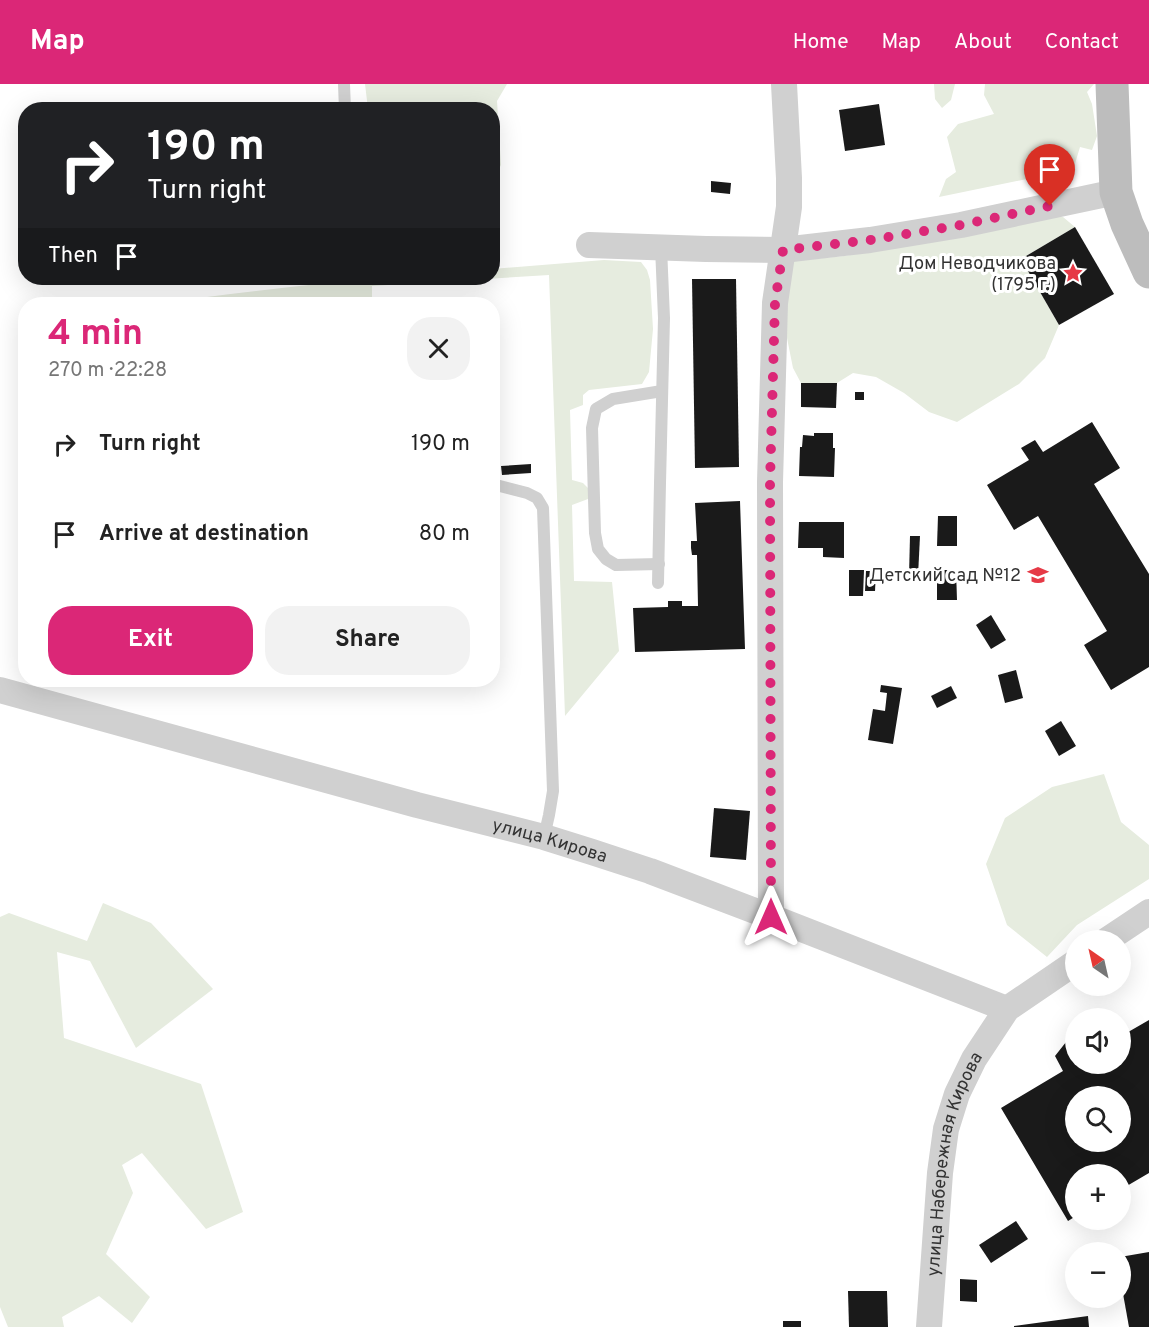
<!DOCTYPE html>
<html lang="en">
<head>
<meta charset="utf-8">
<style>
  body { margin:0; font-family:Overpass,sans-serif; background:#f2f2f2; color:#222; height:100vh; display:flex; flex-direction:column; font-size:22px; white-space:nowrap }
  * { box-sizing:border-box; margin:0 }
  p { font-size:20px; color:#767676 }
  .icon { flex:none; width:33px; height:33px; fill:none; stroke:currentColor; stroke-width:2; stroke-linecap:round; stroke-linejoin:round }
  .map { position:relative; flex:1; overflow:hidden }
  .details { position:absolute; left:18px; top:213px; width:482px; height:390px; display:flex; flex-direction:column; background:#fff; border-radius:24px; box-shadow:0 6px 24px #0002 }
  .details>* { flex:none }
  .hud { position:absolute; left:18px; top:18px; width:482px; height:183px; border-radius:24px; box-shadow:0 6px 24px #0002; background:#202124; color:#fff; overflow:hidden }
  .needle { width:39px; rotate:326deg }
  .tools { position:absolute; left:1065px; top:846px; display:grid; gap:12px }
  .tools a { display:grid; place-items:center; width:66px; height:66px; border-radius:50%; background:#fff; box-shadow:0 6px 24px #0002; font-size:30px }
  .pin { position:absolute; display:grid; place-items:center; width:51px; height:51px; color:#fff; margin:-62px -26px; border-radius:50% 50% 50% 0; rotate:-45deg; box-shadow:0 0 6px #0007 }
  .pin .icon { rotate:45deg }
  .me { position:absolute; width:66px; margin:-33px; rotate:0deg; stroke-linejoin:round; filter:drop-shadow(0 0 4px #0008) }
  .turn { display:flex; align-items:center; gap:21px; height:126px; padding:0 30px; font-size:27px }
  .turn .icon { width:78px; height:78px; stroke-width:2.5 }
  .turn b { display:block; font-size:42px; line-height:51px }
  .then { display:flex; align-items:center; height:57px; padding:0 30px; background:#0003; gap:12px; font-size:22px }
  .round { display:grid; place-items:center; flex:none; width:63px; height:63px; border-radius:24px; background:#f2f2f2 }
  .headline { display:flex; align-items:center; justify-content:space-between; height:102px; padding:0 30px }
  h1 { font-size:36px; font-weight:700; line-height:45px; color:#db2777 }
  .action { display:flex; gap:12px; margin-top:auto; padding:12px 30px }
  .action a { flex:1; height:69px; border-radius:24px; background:#db2777; color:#fff; font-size:24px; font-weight:700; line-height:69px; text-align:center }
  .action a+a { background:#f2f2f2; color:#222 }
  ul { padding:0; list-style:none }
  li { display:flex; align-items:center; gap:18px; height:90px; padding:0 30px }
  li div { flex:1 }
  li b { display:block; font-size:22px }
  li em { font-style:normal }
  header { display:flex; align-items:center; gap:36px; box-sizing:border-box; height:84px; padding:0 30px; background:#db2777; color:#fff }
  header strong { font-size:28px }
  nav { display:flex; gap:33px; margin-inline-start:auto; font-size:21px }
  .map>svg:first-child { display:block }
</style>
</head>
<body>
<header>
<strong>Map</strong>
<nav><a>Home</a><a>Map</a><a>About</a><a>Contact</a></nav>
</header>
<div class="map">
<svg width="1149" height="1243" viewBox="0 0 1149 1243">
  <rect width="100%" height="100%" fill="#fff"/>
  <g fill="#e6ecdf">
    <path d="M365 0H507L497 17 501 81 492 98V26L368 25Z"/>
    <path d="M934 0H955L951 16 942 24 935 15Z"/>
    <path d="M985 0H1094L1087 8 1092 20 1097 52 1092 66 1080 63 1074 83 1046 91 939 113 946 95 956 88 947 53 958 40 994 30 984 11Z"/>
    <path d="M1046 132 1063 133 1075 143 1021 175 1059 241 1045 274 1019 300 957 338 929 328 904 309 876 293 853 289 837 299H801L793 284 787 254 786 201 793 177 844 172 880 166Z"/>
    <path d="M604 176 641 178 647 186 650 196 653 245 649 288 642 300 589 306 583 311V321L570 326 572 396 583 399 590 406 588 415 572 421 574 497 612 498 619 567 565 632 549 191 372 202V220H146C228 211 309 199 391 194 425 191 459 194 492 194V185Z"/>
    <path d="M1104 690 1121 738 1149 761V795L1077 841 1047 873 1007 841 986 780 1005 734 1052 703Z"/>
    <path d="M103 819 151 839 213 905 136 964 90 877 57 868 64 954 201 1000 243 1128 206 1145 142 1069 122 1081 133 1109 106 1170 150 1213 132 1239 99 1212 62 1233 64 1243H8L0 1223V833L9 829 87 857Z"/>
  </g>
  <g fill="#1a1a1a" fill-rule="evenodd">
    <path d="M879 20 885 61 845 67 839 26Z"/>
    <path d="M711 97 731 99 730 110 711 108Z"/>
    <path d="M1075 143 1114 210 1059 241 1021 175Z"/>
    <path d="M692 195H736L739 383 695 384Z"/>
    <path d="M801 299H837L836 324 801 323Z"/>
    <rect x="855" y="308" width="9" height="8"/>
    <path d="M1092 338 1120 384 1094 400 1149 490V583L1111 606 1084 561 1107 547 1038 432 1014 446 987 401 1029 376 1021 364 1035 356 1043 368Z"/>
    <path d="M814 349H833V364H835L834 393 799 392 800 363H802L803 351 814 352Z"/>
    <path d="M531 380V389L502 391 501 382Z"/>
    <path d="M740 417 745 565 635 568 633 524 668 523V517H682V522H698L697 471H692L691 464V457H697L695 419Z"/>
    <path d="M938 432H957V462H937Z"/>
    <path d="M799 438H844V474L823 473V464H798Z"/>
    <path d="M910 452H920L918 492H909Z"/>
    <rect x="492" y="460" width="3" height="26"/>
    <path d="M849 486H864L863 512H849Z"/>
    <path d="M937 486H956L957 516H937Z"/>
    <path d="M866 487H876L875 507H865Z"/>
    <path d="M991 531 1006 556 991 565 976 541Z"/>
    <path d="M1016 586 1023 614 1005 619 998 591Z"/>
    <path d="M881 601 902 604 893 660 868 656 873 625 885 627 887 609 880 608Z"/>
    <path d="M951 602 957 614 937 624 931 612Z"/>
    <path d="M1061 637 1076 662 1059 672 1045 647Z"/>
    <path d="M714 724 750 727 746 776 710 773Z"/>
    <path d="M1149 936V1089L1120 1106V1090H1076V1132L1068 1137 1001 1024 1063 987 1055 972 1070 953 1076 950V980H1120V947L1123 951ZM1076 1012H1120V1058H1076Z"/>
    <path d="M1016 1137 1028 1155 991 1179 979 1161Z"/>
    <path d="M1149 1168V1243H1129L1120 1193V1173Z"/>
    <path d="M960 1195 977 1196V1218L960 1217Z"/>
    <path d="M848 1207H887L888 1243H849Z"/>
    <path d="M1088 1232 1089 1243H1014V1242Z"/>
    <rect x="783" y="1237" width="18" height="6"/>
  </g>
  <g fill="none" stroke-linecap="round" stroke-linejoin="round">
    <g stroke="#d0d0d0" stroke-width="12">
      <path d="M344 0 345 26"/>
      <path d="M492 400 527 409 537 414 543 424 553 707 549 731 544 753"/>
      <path d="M659 480 616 481 606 475 598 465 595 449 592 344 596 325 613 315 662 307"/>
      <path d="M658 499 660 399 664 234 661 163"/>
    </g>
    <g stroke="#d0d0d0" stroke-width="26">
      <path d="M589 161 706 165 783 166 870 156 961 141 1116 108"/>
      <path id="s1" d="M0 606 417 721 544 753 592 768 650 787 771 833 1007 925"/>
      <path d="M771 833 770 398 775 219 789 123V94L784 0"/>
      <path d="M1107 856 1149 828"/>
      <path id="s2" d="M929 1243 940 1089 946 1045 957 1010 974 975 1007 925 1076 878"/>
    </g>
    <path stroke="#bdbdbd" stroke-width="33" d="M1112 0 1116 108 1127 140 1149 188"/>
  </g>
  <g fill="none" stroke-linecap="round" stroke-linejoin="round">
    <path stroke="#db2777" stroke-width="10" stroke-dasharray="0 18" d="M771 833 770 398 775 219 783 166 870 156 961 141 1050 122"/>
  </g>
  <defs>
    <g id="sight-bare" transform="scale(1.62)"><path d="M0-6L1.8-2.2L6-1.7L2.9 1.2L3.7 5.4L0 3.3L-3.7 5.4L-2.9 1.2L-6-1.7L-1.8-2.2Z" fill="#e63946" stroke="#fff" stroke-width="2.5" paint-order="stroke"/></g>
    <g id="school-bare" transform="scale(1.62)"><path d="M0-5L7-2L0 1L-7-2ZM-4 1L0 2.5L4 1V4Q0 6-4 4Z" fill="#e63946" stroke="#fff" stroke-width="2.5" paint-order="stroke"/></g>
  </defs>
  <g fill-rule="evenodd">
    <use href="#sight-bare" x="1073" y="189"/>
    <use href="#school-bare" x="1038" y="491"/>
  </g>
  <g text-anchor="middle" stroke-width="6" stroke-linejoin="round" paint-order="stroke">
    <g font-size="18" fill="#333" stroke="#fff" text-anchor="end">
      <text x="1056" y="185">Дом Неводчикова<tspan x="1056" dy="21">(1795 г.)</tspan></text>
      <text x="1021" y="497">Детский сад №12</text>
    </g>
    <g font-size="18" fill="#333" stroke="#fff">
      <text dy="6" stroke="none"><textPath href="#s1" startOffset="570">улица Кирова</textPath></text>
      <text dy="6" stroke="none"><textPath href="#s2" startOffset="166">улица Набережная Кирова</textPath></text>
    </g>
  </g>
</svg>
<div class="tools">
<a><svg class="needle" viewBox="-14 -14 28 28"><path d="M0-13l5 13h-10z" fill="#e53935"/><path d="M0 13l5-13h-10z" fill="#767676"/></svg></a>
<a><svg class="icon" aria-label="sound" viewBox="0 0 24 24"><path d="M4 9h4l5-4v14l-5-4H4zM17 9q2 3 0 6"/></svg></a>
<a><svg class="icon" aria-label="search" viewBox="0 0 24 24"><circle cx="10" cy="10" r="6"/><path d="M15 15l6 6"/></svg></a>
<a>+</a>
<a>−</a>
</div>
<div class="pin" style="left:1050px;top:122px;background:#d93025"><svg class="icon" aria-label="arrive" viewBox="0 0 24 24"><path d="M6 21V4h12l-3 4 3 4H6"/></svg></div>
<svg class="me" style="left:771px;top:833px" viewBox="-20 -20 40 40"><path d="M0-17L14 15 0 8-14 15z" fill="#db2777" stroke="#fff" stroke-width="4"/></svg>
<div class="hud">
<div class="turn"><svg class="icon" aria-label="right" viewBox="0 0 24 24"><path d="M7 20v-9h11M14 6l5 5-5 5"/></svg><div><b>190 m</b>Turn right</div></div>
<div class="then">Then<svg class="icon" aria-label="arrive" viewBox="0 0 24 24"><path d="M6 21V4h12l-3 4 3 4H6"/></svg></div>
</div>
<section class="details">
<div class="headline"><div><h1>4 min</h1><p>270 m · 22:28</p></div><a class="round"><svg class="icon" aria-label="close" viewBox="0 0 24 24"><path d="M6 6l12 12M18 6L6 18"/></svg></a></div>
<ul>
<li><svg class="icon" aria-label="right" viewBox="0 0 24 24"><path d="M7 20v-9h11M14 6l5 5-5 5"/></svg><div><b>Turn right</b></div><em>190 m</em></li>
<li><svg class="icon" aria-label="arrive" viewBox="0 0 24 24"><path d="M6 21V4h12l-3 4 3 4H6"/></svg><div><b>Arrive at destination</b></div><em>80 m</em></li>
</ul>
<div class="action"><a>Exit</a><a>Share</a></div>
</section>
</div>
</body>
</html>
